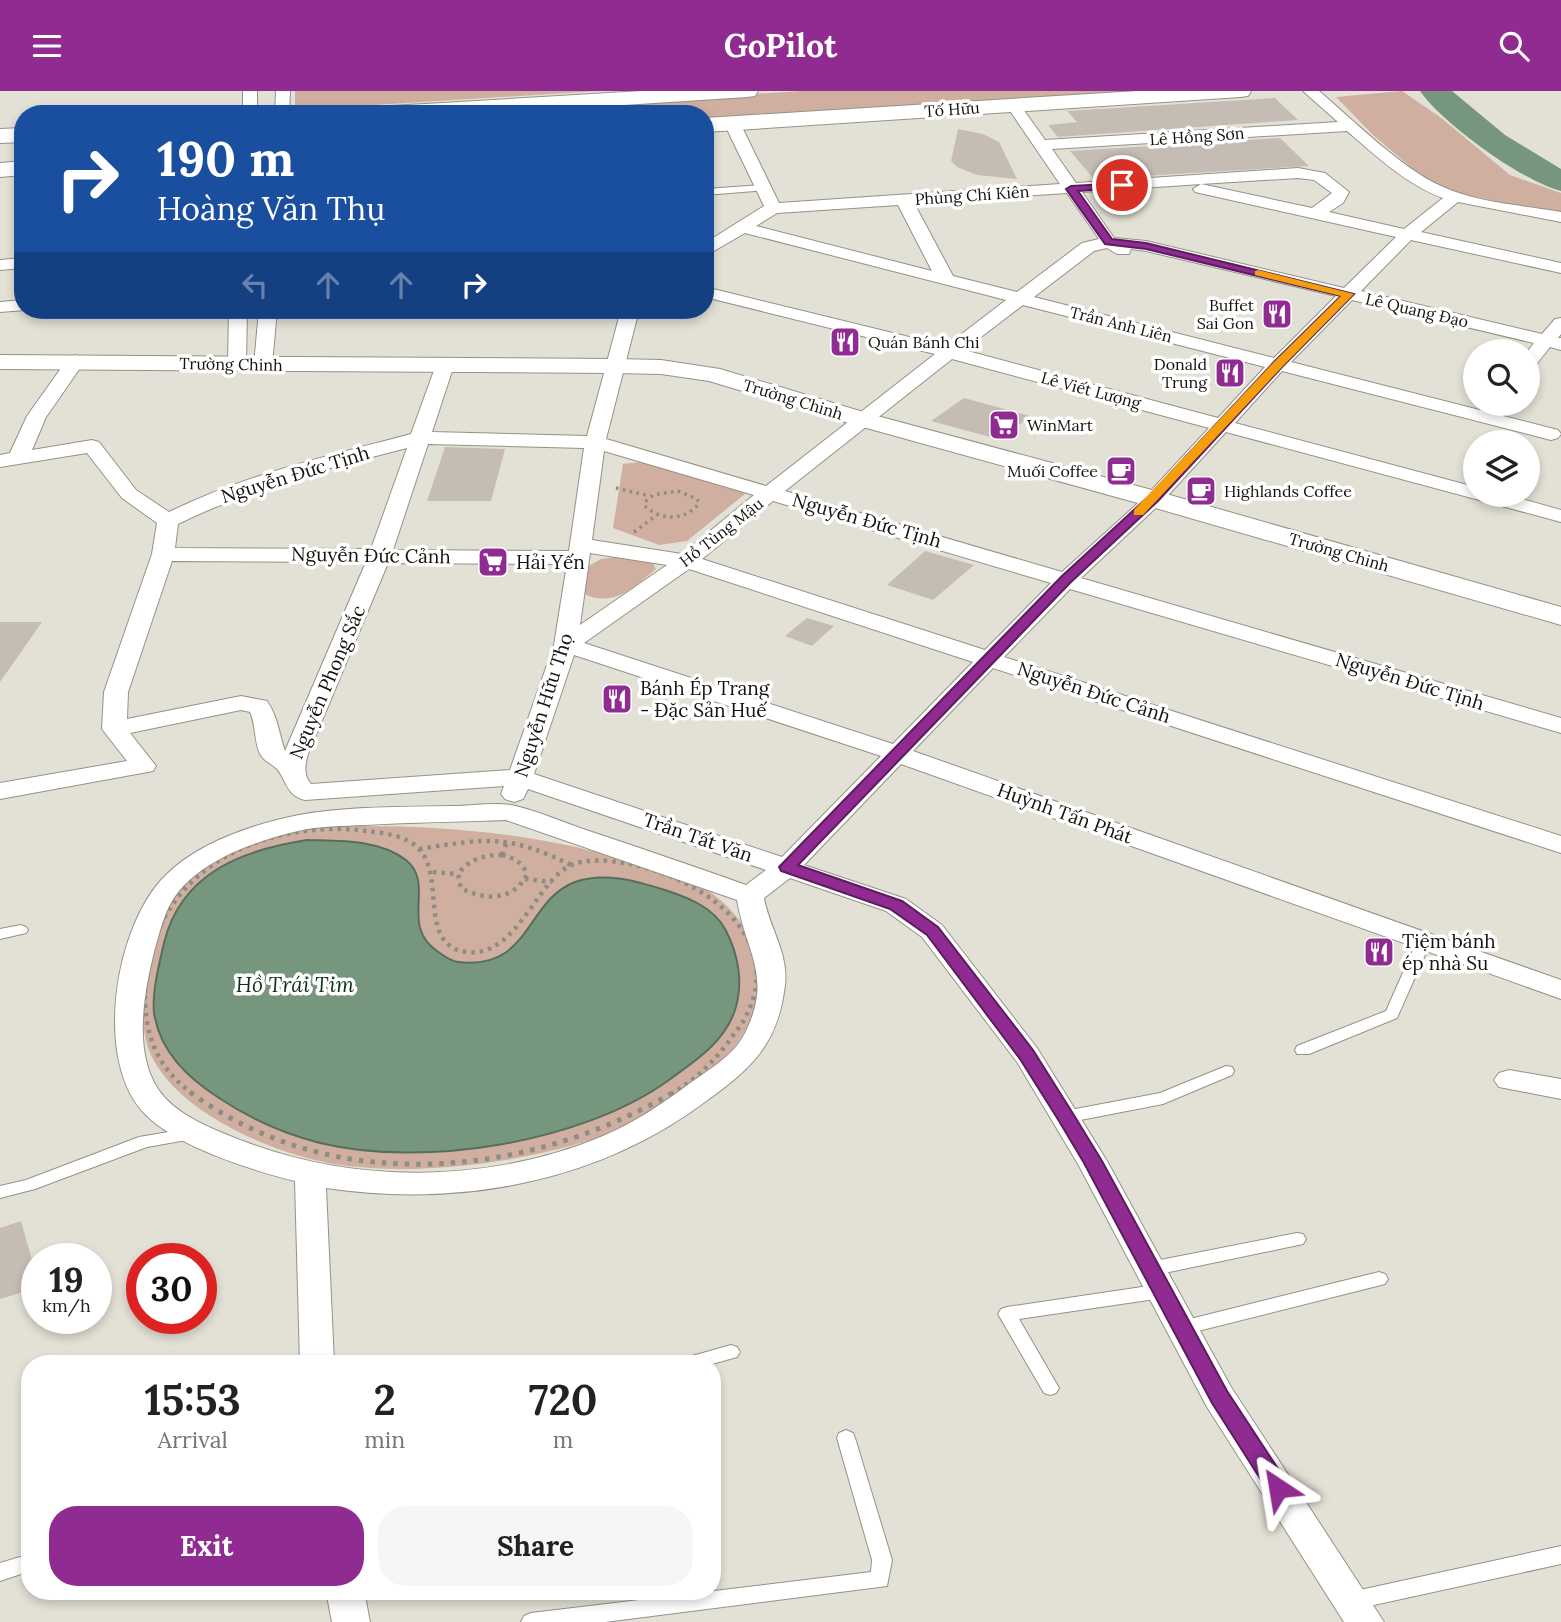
<!DOCTYPE html>
<html lang="en">
<head>
<meta charset="utf-8">
<style>
  body { margin:0; font-family:Lora,serif; background:#f6f6f6; color:#222; height:100vh; display:flex; flex-direction:column; font-size:26px; white-space:nowrap }
  * { box-sizing:border-box; margin:0 }
  p { font-size:23px; color:#767676 }
  .icon { flex:none; width:38px; height:38px; fill:none; stroke:currentColor; stroke-width:2; stroke-linecap:round; stroke-linejoin:round }
  .map { position:relative; flex:1; overflow:hidden }
  .drawer { position:absolute; left:21px; top:1264px; width:700px; height:245px; display:flex; flex-direction:column; background:#fff; border-radius:28px; box-shadow:0 4px 10px #0003 }
  .drawer>* { flex:none }
  .guide { position:absolute; left:14px; top:14px; width:700px; height:214px; border-radius:28px; box-shadow:0 4px 10px #0003; background:#1a4fa0; color:#fff; overflow:hidden }
  .fabs { position:absolute; left:1463px; top:248px; display:grid; gap:14px }
  .fabs a { display:grid; place-items:center; width:77px; height:77px; border-radius:50%; background:#fff; box-shadow:0 4px 10px #0003; font-size:35px }
  .speed { position:absolute; left:21px; top:1152px; display:flex; gap:14px; font-size:35px; font-weight:700; text-align:center }
  .speed>* { display:grid; place-content:center; width:91px; height:91px; border-radius:50%; background:#fff; box-shadow:0 4px 10px #0003; line-height:1 }
  .speed small { font-size:18px; font-weight:400 }
  .speed .limit { border:10px solid #d22; background:#fff; color:#111 }
  .pin { position:absolute; display:grid; place-items:center; width:60px; height:60px; color:#fff; margin:-30px; border:4px solid #fff; border-radius:50%; box-shadow:0 2px 7px #0007 }
  .me { position:absolute; width:77px; margin:-38px; rotate:327deg; stroke-linejoin:round; filter:drop-shadow(0 0 5px #0008) }
  .turn { display:flex; align-items:center; gap:24px; height:147px; padding:0 28px; font-size:32px }
  .turn .icon { width:91px; height:91px; stroke-width:2.5 }
  .turn b { display:block; font-size:49px; line-height:60px }
  .lanes { display:flex; align-items:center; height:66px; padding:0 28px; background:#0003; justify-content:center; gap:35px; direction:ltr }
  .lanes .off { opacity:.35 }
  .eta { display:flex; justify-content:space-evenly; align-items:center; height:119px; text-align:center }
  .eta b { font-size:42px; font-weight:800; line-height:49px }
  .button { display:flex; gap:14px; margin-top:auto; padding:14px 28px }
  .button a { flex:1; height:80px; border-radius:28px; background:#8f2b91; color:#fff; font-size:28px; font-weight:800; line-height:80px; text-align:center }
  .button a+a { background:#f6f6f6; color:#222 }
  header { display:flex; justify-content:space-between; align-items:center; height:91px; padding:0 28px; background:#8f2b91; color:#fff; font-size:32px; font-weight:800 }
  .map>svg:first-child { display:block }
</style>
</head>
<body>
<header><svg class="icon" aria-label="menu" viewBox="0 0 24 24"><path d="M4 6h16M4 12h16M4 18h16"/></svg>GoPilot<svg class="icon" aria-label="search" viewBox="0 0 24 24"><circle cx="10" cy="10" r="6"/><path d="M15 15l6 6"/></svg></header>
<div class="map">
<svg width="1561" height="1531" viewBox="0 0 1561 1531">
  <rect width="100%" height="100%" fill="#e3e1d5"/>
  <g fill="#d0afa0">
    <path d="M295 0H600L308 18 295 15Z"/>
    <path d="M802 0H1181L705 30V23H431Z"/>
    <path d="M1402 0 1440 26 1510 84 1561 102V125L1446 99 1425 88 1373 44 1336 6Z"/>
    <path d="M649 370 735 394 745 403 687 450 659 454 613 437 623 373Z"/>
    <path d="M616 466 651 469 656 478C634 496 613 518 582 502L587 476 601 468Z"/>
    <path d="M351 735C452 734 549 744 645 775 668 782 691 788 710 801 737 820 755 846 757 878 759 897 757 914 749 932 736 960 715 976 691 994 680 1002 670 1010 659 1017 606 1053 513 1071 449 1076 413 1079 376 1079 340 1074 278 1065 177 1023 150 962 141 939 142 917 145 893 148 874 151 857 158 840 164 826 169 810 180 798 221 749 291 739 351 735Z"/>
  </g>
  <path fill="#77967e" stroke="#586e5c" stroke-width="2" d="M307 749C339 750 379 748 406 769 436 793 399 834 437 860 444 865 450 870 458 871 531 880 525 810 575 791 605 780 639 791 668 800 689 807 714 817 725 838 739 864 744 894 734 922 722 953 695 970 669 989 582 1052 423 1077 320 1052 284 1043 249 1027 219 1007 188 987 160 961 154 922 152 901 159 873 164 852 181 782 242 759 307 749Z"/>
  <g fill="none" stroke-linecap="round" stroke-linejoin="round">
    <path fill="#77967e" fill-rule="evenodd" d="M1420 0H1452L1505 44 1561 78V100C1522 90 1443 33 1420 0Z"/>
  </g>
  <g fill="#c5bdb4">
    <path d="M1275 7 1298 29 1058 46 1048 34 1077 31 1067 20Z"/>
    <path d="M958 38 983 43 999 51 1017 88 977 84 957 76 951 70Z"/>
    <path d="M1280 47 1309 75 1094 88 1070 60Z"/>
    <path d="M964 307 1030 325 1001 349 931 330Z"/>
    <path d="M445 356 505 358 491 410H427Z"/>
    <path d="M925 460 974 474 933 509 887 494Z"/>
    <path d="M807 527 834 535 812 555 785 545Z"/>
    <path d="M0 531H42L0 591Z"/>
    <path d="M21 1130 32 1169 37 1168V1197L0 1208V1137Z"/>
  </g>
  <g fill="none" stroke-linecap="round" stroke-linejoin="round">
    <g stroke="#949287" stroke-width="2">
      <g id="service">
        <path d="M763 94 766 95V99L705 104V98Z"/>
        <path d="M21 834 26 836 28 839 26 842 0 848V838Z"/>
        <path d="M1424 845 1431 850 1397 927 1309 963H1297L1295 959 1297 955 1386 920 1417 850Z"/>
        <path d="M1226 975 1232 976 1234 980 1232 984 1163 1013 1065 1032 1059 1030 1057 1026 1059 1022 1065 1020 1160 1002Z"/>
        <path d="M192 1037 198 1039 200 1043 198 1047 147 1056 35 1098 0 1107V1095L26 1089 139 1046Z"/>
        <path d="M1297 1142 1303 1143 1306 1148 1303 1153 1150 1185 1144 1183 1141 1178 1144 1173 1150 1171Z"/>
        <path d="M1379 1181 1385 1183 1388 1188 1385 1193 1182 1244 1176 1242 1173 1237 1176 1232 1182 1230Z"/>
        <path d="M1162 1193 1168 1195 1171 1200 1168 1205 1162 1207 1019 1228 1059 1297 1056 1302 1050 1304 1044 1302 998 1223 1001 1218 1007 1216Z"/>
        <path d="M731 1254 737 1256 740 1261 737 1266 712 1273 682 1272 685 1267Z"/>
        <path d="M846 1339 853 1342 855 1347 892 1469 887 1495 605 1531H521L524 1525 531 1522 871 1481 872 1469 837 1347 839 1342Z"/>
        <path d="M1561 1455V1473L1351 1519 1344 1516 1341 1510 1344 1504 1351 1501Z"/>
        <path d="M30 1463V1480L0 1490V1472Z"/>
      </g>
    </g>
    <g stroke="#949287" stroke-width="2">
      <g id="minor">
        <rect x="243" y="0" width="14" height="23"/>
        <path d="M276 0H290L289 23H275Z"/>
        <path d="M1303 0H1319C1352 28 1402 78 1441 95 1477 112 1522 114 1561 121V131L1458 111 1421 141 1561 172V182L1411 149 1361 200 1542 243 1555 228 1561 227V243L1558 247H1561V259L1550 256 1535 275 1528 277 1527 261 1534 252 1352 209 1291 271 1558 339 1561 343 1558 347 1551 349 1282 280 1235 332 1475 396V404H1508L1561 419V431L1226 341 1161 412 1081 487 1561 627V642L1070 498 1004 566 1561 745V762L993 577 913 660 1561 889V908L901 673 804 774 906 808 942 834 1037 957 1107 1070 1231 1296 1384 1531H1344L1207 1316 1078 1073 1017 971 922 846 886 820 790 787 764 807C769 836 789 863 785 894 778 952 754 975 709 1008 600 1091 461 1117 326 1097L334 1272H300L295 1090C251 1079 178 1056 146 1024 92 971 115 833 166 784 199 751 254 733 299 724 349 715 402 716 453 715 471 715 493 711 511 714 536 719 562 731 586 739 640 757 693 775 746 794L766 779 528 698 523 708 514 711 505 708 501 703 504 695 305 709C289 705 287 694 280 682 276 674 265 672 260 663 254 650 256 634 250 621L241 619 130 642 156 675 153 680 0 708V692L127 670 102 638 104 601 152 463 157 432 122 407 87 362 0 376V364L10 362 27 325 69 266 76 264 85 270 46 326 32 359 92 349 99 351 136 399 169 421C246 383 329 365 411 343L436 274 445 268 454 274 432 341 587 345 621 219H639L606 348 766 395 935 263 705 206V196L946 255 1006 209 745 142 705 165V152L764 115 724 32 727 29H737L740 32 779 112 1060 93 1006 14 1013 10 1018 11 1045 49 1338 31ZM1347 40C1376 65 1407 94 1443 107L1404 138 1329 121 1343 112 1349 101 1325 82 1298 77 1076 92 1052 58ZM1298 87 1314 89 1332 102 1312 117 1201 93ZM1201 93 1193 98 1195 101 1396 146 1344 197 1146 150 1114 147 1082 101ZM1067 102 1099 148 1082 152 1017 201 953 185 914 112ZM898 114 932 180 756 135 777 122ZM1107 157 1117 163H1129L1131 158 1146 160 1336 205 1274 267 1034 206 1094 160ZM1023 214 1265 276 1218 327 964 259ZM952 268 1209 337 1147 404 1062 481 785 400ZM428 353 584 357 569 460 393 459ZM407 357 371 458 175 457 178 433C251 397 328 377 407 357ZM604 360 754 404 682 463 592 449ZM773 410 1051 492 985 559 702 468ZM590 462 667 474 580 534ZM172 470 366 471 285 660C279 643 278 626 267 610L241 605 127 628 128 601ZM388 472 567 473 554 554 510 679 311 693C303 684 305 674 308 663ZM689 478 973 571 893 653 584 552ZM574 564 881 665 782 766 534 683ZM506 729 737 809C746 863 774 886 744 944 733 965 707 980 689 993 662 1013 634 1032 603 1045 491 1092 356 1094 243 1050 215 1039 176 1025 158 998 133 960 144 902 154 861 159 844 163 825 172 810 196 770 256 750 298 740 319 735 343 735 365 734 412 731 459 731 506 729Z"/>
        <path d="M23 167V177L0 179V169Z"/>
        <path d="M23 209V219H25L0 221V211Z"/>
        <path d="M229 219H247L246 273 237 279 228 273Z"/>
        <path d="M259 219H277L272 274 263 280 254 274Z"/>
        <path d="M1509 979 1561 988V1008L1499 996 1494 989 1499 982Z"/>
        <path d="M326 1500H364L370 1531H332Z"/>
      </g>
    </g>
    <g stroke="#949287" stroke-width="2">
      <path id="tertiary" d="M0 264 615 268 661 269 720 278 870 323 1163 402 1561 516V534L1145 414 852 333 709 290 661 283 615 282 0 278Z"/>
    </g>
    <g stroke="#949287" stroke-width="2">
      <g id="secondary">
        <path d="M642 0H758L755 5 747 6 484 23H363L366 18 374 16Z"/>
        <path d="M1138 0H1251L1248 5 1240 6 705 41V27Z"/>
        <path d="M23 37V51L0 52V38Z"/>
        <path d="M23 70V84L0 86V72Z"/>
      </g>
    </g>
    <g stroke="#8e8d84" stroke-width="3.5" stroke-dasharray="2.5 4.5" stroke-linecap="butt">
      <path d="M616 397 650 405"/>
      <path d="M678 400 697 408 699 412C686 430 662 430 646 416L645 411 653 404Z"/>
      <path d="M634 441 657 424"/>
    </g>
    <g stroke="#8e8d84" stroke-width="4.5" stroke-dasharray="3.5 5" stroke-linecap="butt">
      <path d="M419 758C489 747 508 743 573 775"/>
      <path d="M502 764C514 767 522 771 527 783 514 810 485 810 461 797L458 783C469 768 484 764 502 764Z"/>
      <path d="M502 764 507 750"/>
      <path d="M433 781 458 783"/>
      <path d="M525 788 552 791"/>
      <path d="M193 1003C160 979 147 951 145 911 141 787 256 726 367 740 385 742 408 745 420 759 445 787 418 854 466 861 513 867 533 801 563 779 579 766 605 769 624 772 694 783 789 842 746 925 742 934 735 941 730 949 713 971 696 989 671 1003"/>
    </g>
    <path stroke="#8e8d84" stroke-width="5" stroke-dasharray="4.5 7" stroke-linecap="butt" d="M190 1001C333 1107 527 1087 674 1001"/>
    <use href="#service" fill="#fff" fill-rule="evenodd"/>
    <use href="#minor" fill="#fff" fill-rule="evenodd"/>
    <use href="#tertiary" fill="#fff" fill-rule="evenodd"/>
    <use href="#secondary" fill="#fff" fill-rule="evenodd"/>
  </g>
  <path fill="#8f2b91" stroke="#5d1c5e" stroke-width="2" d="M1125 92 1127 94 1122 97 1078 100 1112 148 1146 152 1354 203 1282 276 1158 410 1071 491 798 774 902 810 938 836 1033 959 1072 1021 1102 1070 1227 1300 1286 1390 1289 1397 1286 1403 1278 1406 1270 1403 1212 1312 1084 1072 1059 1030 1020 968 927 844 890 818 781 780 779 776 1062 485 1149 405 1274 271 1341 205 1146 158 1105 153 1066 98 1071 95Z"/>
  <path fill="#f59e0b" d="M1258 179 1354 203 1282 276 1143 424H1134V419L1274 271 1341 205 1255 184V180Z"/>
  <defs>
    <g id="restaurant-square" transform="scale(1.575)"><rect x="-9" y="-9" width="18" height="18" rx="4" fill="#8f2b91" stroke="#fff"/><path d="M-5-6h1v4h1v-4h1v4h1v-4h1v5L-1.5 .5V6h-2V.5L-5-1ZM5-6V6H3V1.5H1.5Q1.5-4 5-6Z" fill="#fff"/></g>
    <g id="supermarket-square" transform="scale(1.575)"><rect x="-9" y="-9" width="18" height="18" rx="4" fill="#8f2b91" stroke="#fff"/><path d="M-6-5.5h2.5l.6 2H6L4.5 2H-2.5L-4.4-4H-6ZM-1.5 3.2a1.3 1.3 0 1 0 .1 0ZM3 3.2a1.3 1.3 0 1 0 .1 0Z" fill="#fff"/></g>
    <g id="cafe-square" transform="scale(1.575)"><rect x="-9" y="-9" width="18" height="18" rx="4" fill="#8f2b91" stroke="#fff"/><path d="M-5.5-4.5H6V0H3Q3 3.5 0 3.5H-2.5Q-5.5 3.5-5.5 0ZM3-3.2v2h1.7v-2ZM-6 4.5H4V6H-6Z" fill="#fff"/></g>
  </defs>
  <g fill-rule="evenodd">
    <use href="#restaurant-square" x="1277" y="223"/>
    <use href="#restaurant-square" x="845" y="251"/>
    <use href="#restaurant-square" x="1230" y="282"/>
    <use href="#supermarket-square" x="1004" y="334"/>
    <use href="#cafe-square" x="1121" y="380"/>
    <use href="#cafe-square" x="1201" y="400"/>
    <use href="#supermarket-square" x="493" y="471"/>
    <use href="#restaurant-square" x="617" y="608"/>
    <use href="#restaurant-square" x="1379" y="861"/>
  </g>
  <g text-anchor="middle" stroke-width="7" stroke-linejoin="round" paint-order="stroke">
    <g font-size="16" fill="#11110d" stroke="#fff">
      <text transform="translate(952 18) rotate(-4)" y="6">Tố Hữu</text>
      <text transform="translate(1197 45) rotate(-4)" y="6">Lê Hồng Sơn</text>
      <text transform="translate(972 104) rotate(-4)" y="6">Phùng Chí Kiên</text>
      <text transform="translate(1417 219) rotate(13)" y="6">Lê Quang Đạo</text>
      <text transform="translate(1121 233) rotate(14)" y="6">Trần Anh Liên</text>
      <text transform="translate(231 273) rotate(1)" y="6">Trường Chinh</text>
      <text transform="translate(1091 299) rotate(15)" y="6">Lê Viết Lượng</text>
      <text transform="translate(793 308) rotate(17)" y="6">Trường Chinh</text>
      <text transform="translate(721 441) rotate(-38)" y="6">Hồ Tùng Mậu</text>
      <text transform="translate(1339 461) rotate(16)" y="6">Trường Chinh</text>
    </g>
    <g font-size="16" fill="#11110d" stroke="#fff" text-anchor="end">
      <text x="1254" y="220">Buffet<tspan x="1254" dy="18">Sai Gon</tspan></text>
      <text x="868" y="257" text-anchor="start">Quán Bánh Chi</text>
      <text x="1207" y="279">Donald<tspan x="1207" dy="18">Trung</tspan></text>
      <text x="1027" y="340" text-anchor="start">WinMart</text>
      <text x="1098" y="386">Muối Coffee</text>
      <text x="1224" y="406" text-anchor="start">Highlands Coffee</text>
    </g>
    <g font-size="19" fill="#11110d" stroke="#fff">
      <text transform="translate(295 383) rotate(-17)" y="7">Nguyễn Đức Tịnh</text>
      <text transform="translate(867 429) rotate(16)" y="7">Nguyễn Đức Tịnh</text>
      <text transform="translate(371 464) rotate(1)" y="7">Nguyễn Đức Cảnh</text>
      <text transform="translate(1410 590) rotate(17)" y="7">Nguyễn Đức Tịnh</text>
      <text transform="translate(327 591) rotate(-67)" y="7">Nguyễn Phong Sắc</text>
      <text transform="translate(1094 601) rotate(18)" y="7">Nguyễn Đức Cảnh</text>
      <text transform="translate(543 614) rotate(-72)" y="7">Nguyễn Hữu Thọ</text>
      <text transform="translate(1065 722) rotate(20)" y="7">Huỳnh Tấn Phát</text>
      <text transform="translate(698 746) rotate(19)" y="7">Trần Tất Văn</text>
    </g>
    <g font-size="19" fill="#11110d" stroke="#fff" text-anchor="start">
      <text x="516" y="478">Hải Yến</text>
      <text x="640" y="604">Bánh Ép Trang<tspan x="640" dy="22">- Đặc Sản Huế</tspan></text>
      <text x="1402" y="857">Tiệm bánh<tspan x="1402" dy="22">ép nhà Su</tspan></text>
    </g>
    <g font-size="21" font-style="italic" fill="#0c341a" stroke="#fff">
      <text x="295" y="901">Hồ Trái Tim</text>
    </g>
  </g>
</svg>
<div class="fabs">
<a><svg class="icon" aria-label="search" viewBox="0 0 24 24"><circle cx="10" cy="10" r="6"/><path d="M15 15l6 6"/></svg></a>
<a><svg class="icon" aria-label="layers" viewBox="0 0 24 24"><path d="M12 4l9 5-9 5-9-5zM3 14l9 5 9-5"/></svg></a>
</div>
<div class="speed"><div>19<small>km/h</small></div><div class="limit">30</div></div>
<div class="pin" style="left:1122px;top:94px;background:#d93025"><svg class="icon" aria-label="arrive" viewBox="0 0 24 24"><path d="M6 21V4h12l-3 4 3 4H6"/></svg></div>
<svg class="me" style="left:1278px;top:1397px" viewBox="-20 -20 40 40"><path d="M0-17L14 15 0 8-14 15z" fill="#8f2b91" stroke="#fff" stroke-width="4"/></svg>
<div class="guide">
<div class="turn"><svg class="icon" aria-label="right" viewBox="0 0 24 24"><path d="M7 20v-9h11M14 6l5 5-5 5"/></svg><div><b>190 m</b>Hoàng Văn Thụ</div></div>
<div class="lanes"><svg class="icon off" aria-label="left" viewBox="0 0 24 24"><path d="M17 20v-9H6M10 6l-5 5 5 5"/></svg><svg class="icon off" aria-label="ahead" viewBox="0 0 24 24"><path d="M12 20V5M6 11l6-6 6 6"/></svg><svg class="icon off" aria-label="ahead" viewBox="0 0 24 24"><path d="M12 20V5M6 11l6-6 6 6"/></svg><svg class="icon" aria-label="right" viewBox="0 0 24 24"><path d="M7 20v-9h11M14 6l5 5-5 5"/></svg></div>
</div>
<section class="drawer">
<div class="eta">
<div><b>15:53</b><p>Arrival</p></div>
<div><b>2</b><p>min</p></div>
<div><b>720</b><p>m</p></div>
</div>
<div class="button"><a>Exit</a><a>Share</a></div>
</section>
</div>
</body>
</html>
